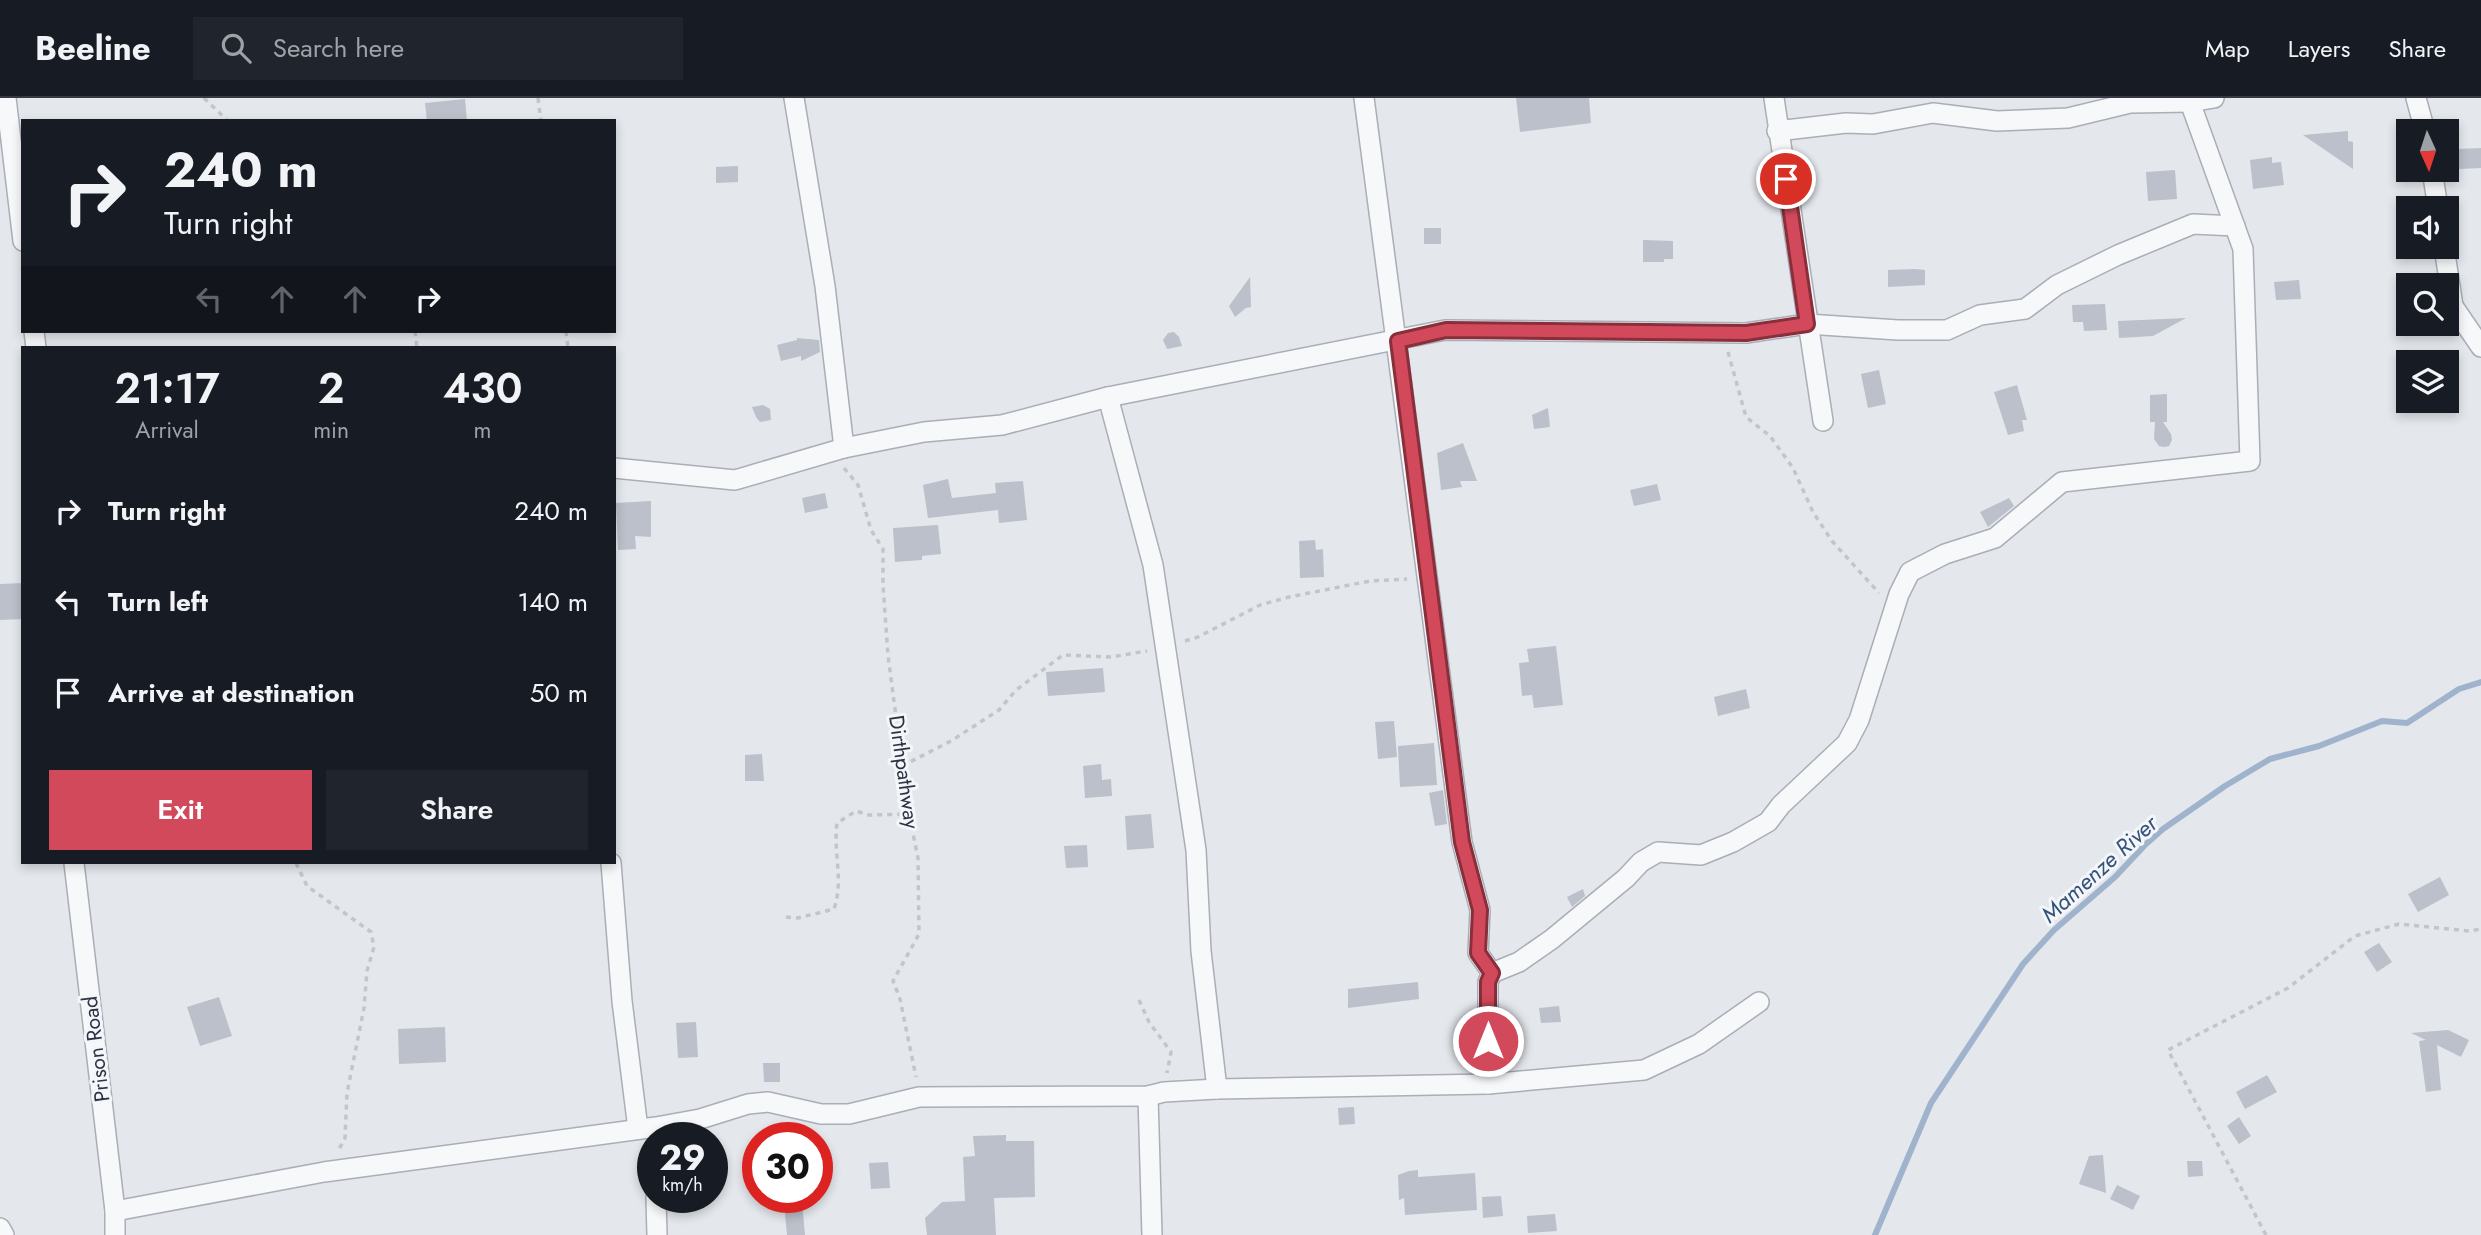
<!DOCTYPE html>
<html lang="en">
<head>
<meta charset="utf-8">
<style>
  body { margin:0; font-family:Jost,sans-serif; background:#20242c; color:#f1f3f6; height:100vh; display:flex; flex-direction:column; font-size:26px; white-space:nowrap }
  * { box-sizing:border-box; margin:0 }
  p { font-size:23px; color:#9ea1a6 }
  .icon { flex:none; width:38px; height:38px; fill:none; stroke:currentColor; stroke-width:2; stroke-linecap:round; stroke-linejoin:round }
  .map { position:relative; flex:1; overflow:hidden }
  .details { position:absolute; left:21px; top:248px; width:595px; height:518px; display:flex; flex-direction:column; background:#171b24; border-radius:0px; box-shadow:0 4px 10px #0003 }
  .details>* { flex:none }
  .hud { position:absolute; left:21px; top:21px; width:595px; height:214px; border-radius:0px; box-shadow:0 4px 10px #0003; background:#171b24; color:#f1f3f6; overflow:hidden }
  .needle { width:46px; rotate:177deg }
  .buttons { position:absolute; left:2396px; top:21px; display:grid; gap:14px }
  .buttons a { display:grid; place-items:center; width:63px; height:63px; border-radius:0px; background:#171b24; box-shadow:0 4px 10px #0003; font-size:35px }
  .speed { position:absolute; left:637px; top:1024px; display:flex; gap:14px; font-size:35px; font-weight:700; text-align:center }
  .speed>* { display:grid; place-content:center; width:91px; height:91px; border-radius:50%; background:#171b24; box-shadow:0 4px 10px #0003; line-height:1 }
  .speed small { font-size:18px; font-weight:400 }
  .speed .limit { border:10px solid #d22; background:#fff; color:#111 }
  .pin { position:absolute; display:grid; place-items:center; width:60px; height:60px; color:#fff; margin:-30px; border:4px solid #fff; border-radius:50%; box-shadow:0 2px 7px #0007 }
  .me { position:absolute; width:77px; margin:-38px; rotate:0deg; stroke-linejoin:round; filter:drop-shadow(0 0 5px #0008) }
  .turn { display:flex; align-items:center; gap:24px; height:147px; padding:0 28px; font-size:32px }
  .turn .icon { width:91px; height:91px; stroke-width:2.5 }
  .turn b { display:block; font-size:49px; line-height:60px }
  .lanes { display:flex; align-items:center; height:66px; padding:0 28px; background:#0003; justify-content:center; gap:35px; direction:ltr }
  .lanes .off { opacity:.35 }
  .eta { display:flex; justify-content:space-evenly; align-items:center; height:119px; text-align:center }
  .eta b { font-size:42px; font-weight:600; line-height:49px }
  .button { display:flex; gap:14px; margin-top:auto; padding:14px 28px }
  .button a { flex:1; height:80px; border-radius:0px; background:#d1495b; color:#fff; font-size:28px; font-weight:600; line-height:80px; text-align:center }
  .button a+a { background:#20242c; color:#f1f3f6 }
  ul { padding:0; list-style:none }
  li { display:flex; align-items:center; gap:21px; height:91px; padding:0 28px }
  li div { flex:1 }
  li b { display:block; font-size:26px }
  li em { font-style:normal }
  header { display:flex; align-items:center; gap:42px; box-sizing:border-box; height:98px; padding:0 35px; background:#171b24; border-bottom:2px solid #363941 }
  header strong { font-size:33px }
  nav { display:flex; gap:38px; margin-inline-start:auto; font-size:24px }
  .search { width:490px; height:63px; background:#20242c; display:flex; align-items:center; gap:18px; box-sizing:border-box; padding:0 24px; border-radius:0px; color:#9ea1a6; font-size:26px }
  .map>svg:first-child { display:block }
</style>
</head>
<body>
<header>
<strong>Beeline</strong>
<div class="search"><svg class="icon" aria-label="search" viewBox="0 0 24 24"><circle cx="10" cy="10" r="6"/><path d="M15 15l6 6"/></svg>Search here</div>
<nav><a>Map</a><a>Layers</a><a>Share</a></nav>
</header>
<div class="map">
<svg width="2481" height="1137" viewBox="0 0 2481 1137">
  <rect width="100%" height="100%" fill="#e4e7ec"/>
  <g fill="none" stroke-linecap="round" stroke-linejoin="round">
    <path stroke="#9fb4cc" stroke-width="6" d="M1875 1137 1931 1005 2023 866 2054 832 2115 779 2146 746 2163 731 2225 688 2270 661 2319 648 2382 623 2407 625 2459 591 2481 584"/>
  </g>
  <g fill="#bbc0ca">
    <path d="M1516 0H1589L1591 25 1520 34Z"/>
    <path d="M465 1 467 23H427L425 5Z"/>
    <path d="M2348 33V43L2353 44V71L2303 37Z"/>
    <path d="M2481 50V70L2459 71 2458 51Z"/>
    <path d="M2272 59V65L2281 64 2284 87 2253 91 2250 62Z"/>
    <path d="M738 68V84L716 85V69Z"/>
    <path d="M2175 72 2177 101 2148 103 2146 74Z"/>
    <rect x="1424" y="130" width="17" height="16"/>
    <path d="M1643 142 1673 143V161H1664V164H1643Z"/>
    <path d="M1915 171 1925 172V187L1888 189V172Z"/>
    <path d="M1250 179 1251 209 1246 210 1235 219 1229 208Z"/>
    <path d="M2299 182 2301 201 2276 202 2274 184Z"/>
    <path d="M2105 206 2107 232 2084 233 2083 224H2073L2072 207Z"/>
    <path d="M2186 220 2153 238 2119 240 2118 223Z"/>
    <path d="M1174 234 1179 239 1182 248 1167 251 1163 242 1168 235Z"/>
    <path d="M797 240 819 242 820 254 801 263V258L781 263 777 247 797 242Z"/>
    <path d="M1879 272 1886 306 1868 310 1861 276Z"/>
    <path d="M2017 287 2027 322H2022L2024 333 2008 337 1994 294Z"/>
    <path d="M2167 296V324H2163L2171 336 2172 342 2169 348 2164 349 2159 348 2154 341 2155 324H2150V297Z"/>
    <path d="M763 307 770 311 771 322 760 324 756 319 752 309Z"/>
    <path d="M1548 310 1550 329 1534 331 1532 317Z"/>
    <path d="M1463 345 1477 383H1460L1462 389 1441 392 1437 355Z"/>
    <path d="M948 381 952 400 996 395 995 385 1023 383 1027 422 999 425 998 412 928 420 923 387Z"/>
    <path d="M1657 386 1661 402 1634 408 1630 392Z"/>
    <path d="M825 395 828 410 805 415 802 400Z"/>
    <path d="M2009 400 2014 408 1988 429 1980 414Z"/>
    <path d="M651 403V439L635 438 636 451 618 452 616 405Z"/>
    <path d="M938 427 941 456 922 458V462L895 464 893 430Z"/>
    <path d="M1315 442 1316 452 1323 451 1324 479 1300 480 1299 443Z"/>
    <path d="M23 485V521L0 522V486Z"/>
    <path d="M1556 548 1563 607 1534 610 1532 597 1522 598 1519 565 1529 564 1527 551Z"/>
    <path d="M1103 570 1105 594 1048 598 1046 574Z"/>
    <path d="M1746 591 1750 610 1718 618 1714 599Z"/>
    <path d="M1394 623 1397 659 1378 661 1375 624Z"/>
    <path d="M1434 645 1437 687 1400 689 1398 648Z"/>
    <path d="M762 656 764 683H745V657Z"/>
    <path d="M1101 666 1102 682 1111 681 1112 698 1085 700 1083 668Z"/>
    <path d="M1443 692 1447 726 1435 728 1429 695Z"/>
    <path d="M1151 716 1154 750 1127 752 1125 718Z"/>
    <path d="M1087 747 1088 769 1066 770 1064 748Z"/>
    <path d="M2440 779 2449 797 2418 814 2408 796Z"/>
    <path d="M1583 791 1585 798 1572 809 1567 799Z"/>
    <path d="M2379 845 2392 864 2377 874 2364 854Z"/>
    <path d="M1418 884 1419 901 1348 910V891Z"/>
    <path d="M219 899 232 938 200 948 187 909Z"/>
    <path d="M1559 908 1561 924 1541 925 1539 910Z"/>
    <path d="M696 924 698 959 678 960 676 925Z"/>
    <path d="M445 929 446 964 399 966 398 931Z"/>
    <path d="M2448 932 2469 942 2461 959 2437 947 2441 992 2426 994 2419 943 2426 942 2411 935Z"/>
    <path d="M763 965H780V984H764Z"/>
    <path d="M2267 977 2277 994 2245 1011 2236 994Z"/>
    <path d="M1354 1009 1355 1026 1339 1027 1338 1010Z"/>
    <path d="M2239 1019 2251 1038 2239 1046 2227 1028Z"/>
    <path d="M1006 1037V1043H1034L1035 1099 994 1100 996 1137H927L925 1120 942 1104 965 1103 963 1059 975 1058 973 1038Z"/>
    <path d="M2103 1057 2106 1095 2079 1086 2089 1058Z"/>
    <path d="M2187 1063H2202L2203 1078 2188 1079Z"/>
    <path d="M888 1064 890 1090 871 1091 869 1065Z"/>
    <path d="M1418 1072V1079L1475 1075 1477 1112 1405 1117 1404 1100 1399 1102 1398 1077 1409 1073Z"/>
    <path d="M2117 1087 2140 1098 2133 1112 2110 1101Z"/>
    <path d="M1501 1098 1503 1118 1483 1120 1482 1099Z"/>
    <path d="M802 1104 805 1137H787L784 1105Z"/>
    <path d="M1555 1116 1557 1133 1528 1135 1527 1118Z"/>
  </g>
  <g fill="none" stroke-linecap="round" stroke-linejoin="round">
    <g stroke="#a9aeb7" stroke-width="22">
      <g id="minor">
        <path d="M6 0 23 143"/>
        <path d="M794 0 825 188 844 350"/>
        <path d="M1364 0 1462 744 1480 812 1478 855 1492 875 1488 884V986"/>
        <path d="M1774 0 1823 323"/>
        <path d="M2416 0 2425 33"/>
        <path d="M1777 33 1846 25 1873 26 1933 15 1997 23 2068 20 2130 5 2190 4 2214 0"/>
        <path d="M2432 72 2438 110"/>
        <path d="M2444 149 2453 208 2481 249"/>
        <path d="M34 233 36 250"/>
        <path d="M1108 299 1153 467 1196 752 1201 853 1217 991"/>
        <path d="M614 370 735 382 844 350 924 334 1002 327 1108 299 1445 232 1746 235 1807 226 1898 232H1947L1980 217 2025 211 2057 187 2118 157 2193 126 2235 128"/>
        <path d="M74 765 115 1113V1137"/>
        <path d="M611 765 622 903 638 1031"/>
        <path d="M1492 875 1519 864 1552 841 1626 780 1641 764 1658 754 1701 757 1733 744 1768 724 1781 707 1847 645 1859 622 1899 496 1910 474 1945 456 1995 440 2062 384 2250 363 2243 151 2190 4"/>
        <path d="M1148 998 1152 1137"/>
        <path d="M656 1099 657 1137"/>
        <path d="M115 1113 324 1074 656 1029 700 1021 748 1006 768 1004 821 1016H849L919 999 1148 998 1164 994 1217 991 1488 986 1644 972 1699 946 1759 904"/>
        <path d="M0 1130 4 1137"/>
      </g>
    </g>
    <g stroke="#c2c5cb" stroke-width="3.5" stroke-dasharray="5 5" stroke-linecap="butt">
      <path d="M204 0 228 23"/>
      <path d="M538 0 541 23"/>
      <path d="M415 233 417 250"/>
      <path d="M566 233 568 250"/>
      <path d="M1728 254 1746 319 1770 338 1793 370 1813 414 1832 443 1879 495"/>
      <path d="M844 370 858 387 871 432 883 451V487L888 558 909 716 918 760 919 836 893 883 900 901 916 979"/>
      <path d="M1185 543 1198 539 1260 507 1289 499 1370 483 1407 481"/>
      <path d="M902 668 951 643 999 612 1016 592 1063 557 1111 559 1147 553"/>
      <path d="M296 765 307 788 371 834 374 849 367 873 364 910 347 995 345 1040 338 1053"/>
      <path d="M786 819 798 820 834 811C844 781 833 756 837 725L856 713 869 717 909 716"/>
      <path d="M1139 902 1149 924 1171 954 1167 975"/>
      <path d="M2266 1137 2168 952 2288 890 2355 838 2399 826 2469 833 2481 831"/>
    </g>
    <use href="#minor" stroke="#f7f8fa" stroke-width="19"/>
  </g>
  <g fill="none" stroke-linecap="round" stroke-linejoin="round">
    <g stroke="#882f3b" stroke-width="18">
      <path id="route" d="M1488 943V884L1492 875 1478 855 1480 812 1462 744 1398 243 1446 232 1746 235 1807 226 1786 81"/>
    </g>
    <use href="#route" stroke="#d1495b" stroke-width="12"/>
  </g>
  <g text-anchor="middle" stroke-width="6" stroke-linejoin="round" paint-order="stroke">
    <g font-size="21" fill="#2b3445" stroke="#f4f6f9">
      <text transform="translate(904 674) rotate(82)" y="7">Dirthpathway</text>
      <text transform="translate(96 951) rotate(-97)" y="7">Prison Road</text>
    </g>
    <g font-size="23" font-style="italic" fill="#34527a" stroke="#f4f6f9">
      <text transform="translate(2099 771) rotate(-42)" y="8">Mamenze River</text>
    </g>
  </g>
</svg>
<div class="buttons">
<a><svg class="needle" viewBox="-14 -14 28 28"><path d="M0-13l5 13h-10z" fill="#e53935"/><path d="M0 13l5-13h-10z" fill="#9ea1a6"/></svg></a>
<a><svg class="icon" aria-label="sound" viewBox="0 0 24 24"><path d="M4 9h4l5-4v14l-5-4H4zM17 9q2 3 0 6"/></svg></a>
<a><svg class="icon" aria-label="search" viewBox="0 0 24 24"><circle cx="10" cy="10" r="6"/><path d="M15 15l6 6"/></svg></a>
<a><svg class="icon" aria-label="layers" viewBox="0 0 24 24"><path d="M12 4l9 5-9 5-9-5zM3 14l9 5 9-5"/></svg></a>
</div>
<div class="speed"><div>29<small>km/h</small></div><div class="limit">30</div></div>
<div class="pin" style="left:1786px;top:81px;background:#d93025"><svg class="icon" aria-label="arrive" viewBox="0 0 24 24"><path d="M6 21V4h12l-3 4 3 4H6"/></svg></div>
<svg class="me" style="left:1488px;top:943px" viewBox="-20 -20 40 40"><circle r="17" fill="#d1495b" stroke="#fff" stroke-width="3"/><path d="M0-11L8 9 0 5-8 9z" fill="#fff"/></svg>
<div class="hud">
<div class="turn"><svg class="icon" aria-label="right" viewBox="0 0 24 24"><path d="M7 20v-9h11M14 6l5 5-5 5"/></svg><div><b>240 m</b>Turn right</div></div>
<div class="lanes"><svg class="icon off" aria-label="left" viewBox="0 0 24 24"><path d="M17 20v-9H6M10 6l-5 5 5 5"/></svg><svg class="icon off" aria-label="ahead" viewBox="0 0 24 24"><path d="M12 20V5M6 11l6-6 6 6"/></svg><svg class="icon off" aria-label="ahead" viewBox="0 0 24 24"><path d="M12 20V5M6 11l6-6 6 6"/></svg><svg class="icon" aria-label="right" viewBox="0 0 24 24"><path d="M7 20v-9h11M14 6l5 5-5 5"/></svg></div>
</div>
<section class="details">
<div class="eta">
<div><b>21:17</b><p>Arrival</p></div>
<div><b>2</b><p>min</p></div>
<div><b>430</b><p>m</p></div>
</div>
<ul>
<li><svg class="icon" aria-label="right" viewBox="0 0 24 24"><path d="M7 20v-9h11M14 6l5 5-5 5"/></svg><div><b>Turn right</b></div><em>240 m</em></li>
<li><svg class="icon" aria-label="left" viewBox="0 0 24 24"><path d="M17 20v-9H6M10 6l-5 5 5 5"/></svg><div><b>Turn left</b></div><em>140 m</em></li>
<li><svg class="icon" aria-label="arrive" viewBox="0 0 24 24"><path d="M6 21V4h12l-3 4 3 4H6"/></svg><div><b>Arrive at destination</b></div><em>50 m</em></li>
</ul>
<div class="button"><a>Exit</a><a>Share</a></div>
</section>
</div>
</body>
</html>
